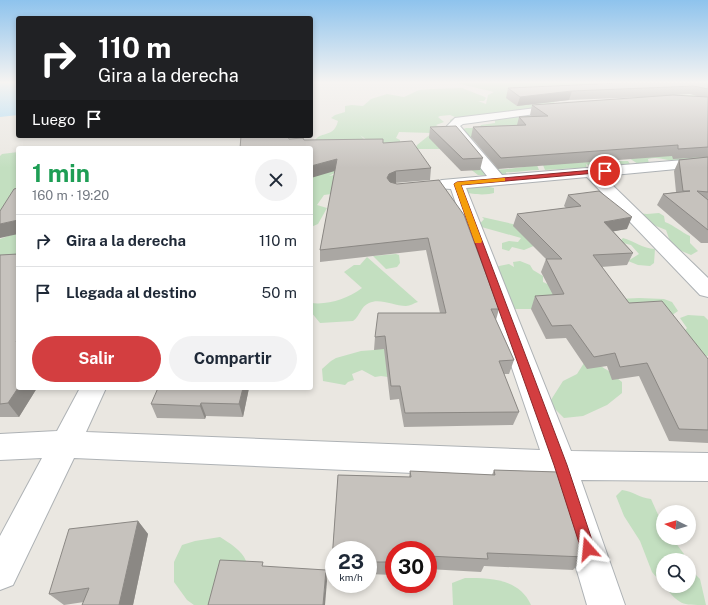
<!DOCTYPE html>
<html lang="es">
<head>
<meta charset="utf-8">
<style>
  body { margin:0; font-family:"Public Sans",sans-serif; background:#f2f2f3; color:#1f2937; height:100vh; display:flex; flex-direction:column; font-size:15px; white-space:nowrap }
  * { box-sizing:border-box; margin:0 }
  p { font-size:13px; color:#747a83 }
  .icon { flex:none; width:22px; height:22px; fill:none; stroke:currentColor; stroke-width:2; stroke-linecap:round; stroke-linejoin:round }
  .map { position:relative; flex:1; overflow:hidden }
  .drawer { position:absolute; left:16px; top:146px; width:297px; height:244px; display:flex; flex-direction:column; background:#fff; border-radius:4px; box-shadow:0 2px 6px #0003 }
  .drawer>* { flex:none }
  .banner { position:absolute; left:16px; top:16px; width:297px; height:122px; border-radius:4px; box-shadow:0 2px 6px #0003; background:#202124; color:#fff; overflow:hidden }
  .needle { width:26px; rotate:275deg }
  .buttons { position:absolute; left:656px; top:505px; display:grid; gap:8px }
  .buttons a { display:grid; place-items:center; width:40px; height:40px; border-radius:50%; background:#fff; box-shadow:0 2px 6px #0003; font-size:20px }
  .speed { position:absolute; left:325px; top:541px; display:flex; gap:8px; font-size:20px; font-weight:700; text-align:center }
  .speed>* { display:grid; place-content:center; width:52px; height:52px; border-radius:50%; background:#fff; box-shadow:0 2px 6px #0003; line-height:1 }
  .speed small { font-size:10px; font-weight:400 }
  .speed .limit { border:6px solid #d22; background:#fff; color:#111 }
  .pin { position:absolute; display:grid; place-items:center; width:34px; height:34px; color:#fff; margin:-17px; border:2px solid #fff; border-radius:50%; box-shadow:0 1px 4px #0007 }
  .me { position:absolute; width:44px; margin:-22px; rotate:342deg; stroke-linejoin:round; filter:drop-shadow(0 0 3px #0008) }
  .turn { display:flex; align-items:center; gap:14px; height:84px; padding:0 16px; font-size:18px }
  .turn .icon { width:52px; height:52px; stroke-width:2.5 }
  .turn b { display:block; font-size:28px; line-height:34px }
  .then { display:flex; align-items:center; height:38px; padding:0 16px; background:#0003; gap:8px; font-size:15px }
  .round { display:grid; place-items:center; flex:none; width:42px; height:42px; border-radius:21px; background:#f2f2f3 }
  .head { display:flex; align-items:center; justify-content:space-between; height:68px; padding:0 16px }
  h1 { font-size:24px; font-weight:700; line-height:30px; color:#1e9e55 }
  .cta { display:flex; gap:8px; margin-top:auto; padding:8px 16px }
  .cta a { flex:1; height:46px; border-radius:24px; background:#d33e40; color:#fff; font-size:16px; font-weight:700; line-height:46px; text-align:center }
  .cta a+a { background:#f2f2f3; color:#1f2937 }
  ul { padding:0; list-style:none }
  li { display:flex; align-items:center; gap:12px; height:52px; padding:0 16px; border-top:1px solid #e0e1e3 }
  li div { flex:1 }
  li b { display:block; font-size:15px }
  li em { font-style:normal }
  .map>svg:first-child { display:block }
</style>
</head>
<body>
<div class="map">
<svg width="708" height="605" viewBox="0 0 708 605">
  <rect width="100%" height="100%" fill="#eae7e1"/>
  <g fill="#c3dfc0">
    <path d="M456 83H610L600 86 639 83 662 94 696 95 708 99 641 98 639 95 552 101 558 105 706 157 703 161C695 161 686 162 677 161 666 161 659 156 648 159L649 164H638L626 156 532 121 473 139H464L456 132 466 128H479L481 125 495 123V119L473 123 450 122V120L455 117 450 115 440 116 438 117 444 122 436 125 445 130 446 149H416L417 145 432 133 399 132 396 138 400 140V143L398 144 371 143 360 135 366 141 347 166 329 176 344 173 359 190 324 195 317 205 327 208 318 224 311 227V150C316 126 333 142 338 121L331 118 335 115 345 112V106L352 105 363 106 371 99 387 94 404 97 419 90 433 89 462 88 485 97 486 98 484 101H478L486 104 488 95 494 92Z"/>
    <path d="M18 152V204L0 221V156L2 154Z"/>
    <path d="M470 155C478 159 487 166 495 169 504 171 527 166 537 165L539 170C528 170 517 173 506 172L507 176 478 175 469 168Z"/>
    <path d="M609 158 613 161H628L630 164 619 165V167L607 166 599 163 590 166 586 164 587 171 576 168 545 170 543 165 565 161 575 163Z"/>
    <path d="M485 186 494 188V193C489 195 471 195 467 192 466 191 464 188 463 187Z"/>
    <path d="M637 213 647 214 659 213 664 216 665 222C675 226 681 232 690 236V243L698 251 691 255 672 247 666 230 656 226Z"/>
    <path d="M482 217 526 227 536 245 524 250 512 247 509 251 502 249V243L509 241 518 242 521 238 478 226 484 219Z"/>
    <path d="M18 230V310L0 316V239L17 233Z"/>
    <path d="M623 238C636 242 642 248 655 249L654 263 650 266 638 265 628 261 639 254 631 245 619 242Z"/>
    <path d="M396 254 399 255 400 263 397 267 386 269 373 256Z"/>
    <path d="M367 257 418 302C414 303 410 306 406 306 394 306 380 298 369 303 360 307 360 316 353 321L320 323 311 312V303C329 305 347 299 362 288L344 272 354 265H360Z"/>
    <path d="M520 261 530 265 533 270 543 276V282L554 287 555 298 537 309H506L491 270 499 266 509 264 514 267 513 262Z"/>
    <path d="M639 298 664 299 672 302 678 311 668 318 642 310 619 299Z"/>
    <path d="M688 315 704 316 708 320V356L683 354 681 335 687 328 680 318Z"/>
    <path d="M395 339 388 377 381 376 375 377 362 370 352 374 354 380 348 382 345 385 323 381 322 369 331 361 336 358 361 351 374 350 380 345Z"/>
    <path d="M584 363C604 365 606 369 622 382V393L607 405 583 416 564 418 549 403 563 381 577 374Z"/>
    <path d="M622 490C633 491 639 498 651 499L660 519 663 538H672L684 554 683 560H663V585L652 572 640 541 624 516 616 496Z"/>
    <path d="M220 537C229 543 242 550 246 561 248 570 238 596 236 605H194L187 600 174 582V562L182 545 195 541Z"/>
    <path d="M689 568 700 579 706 605C681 605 680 605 664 586H689Z"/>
    <path d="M465 578C489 578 519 578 531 605H453L452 583Z"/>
  </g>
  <path fill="#a7d9f4" d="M0 83H18V115L0 117Z"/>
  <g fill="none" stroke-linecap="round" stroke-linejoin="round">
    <g stroke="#aeb2b5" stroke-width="2">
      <path id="street" d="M560 105 564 106 566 108 564 110 471 123 463 124 460 126 502 175 708 158V166L603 176 708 278V297L700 295 587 177 466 188 571 451 708 453V481L581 480 625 605H587L550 479 74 458 13 585 0 590V536L42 458 0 460V434L57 431 80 388H106L86 432 540 450 451 189 436 188 434 185 436 182 442 180 487 176 447 126 455 118Z"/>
    </g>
    <use href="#street" fill="#fff" fill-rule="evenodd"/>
  </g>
  <g fill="#aaa7a3" fill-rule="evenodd">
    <path d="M708 83V157L673 159 672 156 498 169 471 137 473 127 517 125 519 117H532L530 115 532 105 669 96 569 100 517 106 506 98 508 88ZM690 94 700 97 674 95Z"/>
    <path d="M430 127 483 158 480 170 461 171 429 138Z"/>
    <path d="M289 139 304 140 383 143 431 168 430 180 394 183 499 309 496 320 514 360 509 374H504L519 412 513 425 404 427 399 399 390 400 384 349 374 350 375 337 440 313 426 250 320 262V250L335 171Z"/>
    <path d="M708 157V243H701L657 205 663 194 676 192 674 171 679 160Z"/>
    <path d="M568 195 627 229 613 231 633 253 627 265 601 267 629 303 708 359V443L669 441 639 376 612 380 607 366 587 369 566 338 546 339 531 309 535 296 553 295 541 272 546 259 513 226 517 214 566 208 564 206Z"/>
    <path d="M0 255 18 388H37L19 417H0Z"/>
    <path d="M249 388 243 417 206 416 205 419 157 418 151 404Z"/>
    <path d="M494 470 558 472 585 557 573 570 484 566 481 572 428 569V550H394V575L368 574V550H334V573H333L332 560 338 475 409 477 410 471 492 475Z"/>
    <path d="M138 521 148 534 133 605H82L84 602 64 605 49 594Z"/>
  </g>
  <g fill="#8b8884">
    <path d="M572 91 569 100 517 106 520 97Z"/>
    <path d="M337 159 338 170 311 178V166Z"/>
    <path d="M396 171V183L389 185 387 178 389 174Z"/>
    <path d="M632 217 627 229 599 234 604 222Z"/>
    <path d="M18 220V234L0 238V224Z"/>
    <path d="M18 388H37L19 417 8 403Z"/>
    <path d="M243 388H249L243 417 239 404Z"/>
    <path d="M201 403 206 416 205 419 200 406Z"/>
    <path d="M138 521 148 534 133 605H119Z"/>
    <path d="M326 570 327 581 325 605H323Z"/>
  </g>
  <g fill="#c6c2bd" stroke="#8b8884">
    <path d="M621 83H708V89L694 86 572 91 520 97 508 88Z"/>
    <path d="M673 95 708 97V147L678 149V145L501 158 473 127 526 125 519 117 548 116 532 105Z"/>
    <path d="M456 126 483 158 463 159 430 127Z"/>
    <path d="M241 136H288L289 139 303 138 304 140 383 139V143L412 141 431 168 396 171 389 174 387 178 390 182 397 184 439 180 464 215 499 309H491L514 360 499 361 519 412 405 413 400 386H391L385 336 375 337 378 313H446L428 238 320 250 337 159 311 166V148H240Z"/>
    <path d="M708 157V192L697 191 708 200V230L663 194 690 191H683L679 160Z"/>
    <path d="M18 188V220L0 224V211L14 189Z"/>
    <path d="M599 191 632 217 604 222 633 253 593 255 629 303 662 301 708 359V430L679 429 647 363 620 367 615 353 594 357 571 325 552 326 535 296 564 294 546 259H562L517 214 581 206 568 195Z"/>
    <path d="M18 254V339L16 342H18V388L8 403 0 404V255Z"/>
    <path d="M158 388H243L239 404 201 403 200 406 151 404Z"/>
    <path d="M494 470 558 472 585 557 487 553 488 559 428 556V550H394V562H368V550H334V560H332L338 475 411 477 410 471 495 475Z"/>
    <path d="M138 521 119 605H82L89 588 49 594 69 529Z"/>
    <path d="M220 560 263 562 262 566 326 570 323 605H208Z"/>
  </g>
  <linearGradient id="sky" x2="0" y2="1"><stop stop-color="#8ec3ed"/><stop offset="0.49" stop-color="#f6f4f2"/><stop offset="1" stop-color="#f6f4f2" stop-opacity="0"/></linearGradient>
  <rect width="708" height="168" fill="url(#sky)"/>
  <path fill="#d33e40" stroke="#89282a" d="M605 169H607V172L461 185 567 465 595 549 593 554 588 556 583 554 581 549 554 465 454 184 457 182Z"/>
  <path fill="#f59e0b" d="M503 178H505V181L461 185 482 241 481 243H475L454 184 457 182Z"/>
</svg>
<div class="buttons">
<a><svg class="needle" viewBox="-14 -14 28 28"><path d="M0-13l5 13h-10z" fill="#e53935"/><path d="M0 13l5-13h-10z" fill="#747a83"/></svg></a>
<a><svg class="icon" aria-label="search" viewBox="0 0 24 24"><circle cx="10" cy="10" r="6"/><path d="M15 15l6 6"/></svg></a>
</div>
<div class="speed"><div>23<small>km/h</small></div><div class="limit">30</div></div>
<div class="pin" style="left:605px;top:171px;background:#d93025"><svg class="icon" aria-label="arrive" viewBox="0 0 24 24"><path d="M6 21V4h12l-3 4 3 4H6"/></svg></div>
<svg class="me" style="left:588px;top:549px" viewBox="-20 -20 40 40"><path d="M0-17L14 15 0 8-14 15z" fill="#d33e40" stroke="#fff" stroke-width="4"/></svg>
<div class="banner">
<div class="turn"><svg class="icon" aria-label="right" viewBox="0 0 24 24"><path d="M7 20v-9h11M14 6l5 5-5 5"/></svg><div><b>110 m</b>Gira a la derecha</div></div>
<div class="then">Luego<svg class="icon" aria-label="arrive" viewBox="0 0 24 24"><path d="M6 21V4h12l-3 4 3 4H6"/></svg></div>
</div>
<section class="drawer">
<div class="head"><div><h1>1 min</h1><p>160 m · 19:20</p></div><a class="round"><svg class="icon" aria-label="close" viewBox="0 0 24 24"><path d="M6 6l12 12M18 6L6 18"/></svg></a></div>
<ul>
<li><svg class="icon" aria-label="right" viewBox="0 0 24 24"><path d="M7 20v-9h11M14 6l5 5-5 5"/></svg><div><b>Gira a la derecha</b></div><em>110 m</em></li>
<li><svg class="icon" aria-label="arrive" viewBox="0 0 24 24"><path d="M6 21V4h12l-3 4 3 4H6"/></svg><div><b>Llegada al destino</b></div><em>50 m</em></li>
</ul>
<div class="cta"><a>Salir</a><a>Compartir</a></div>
</section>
</div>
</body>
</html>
